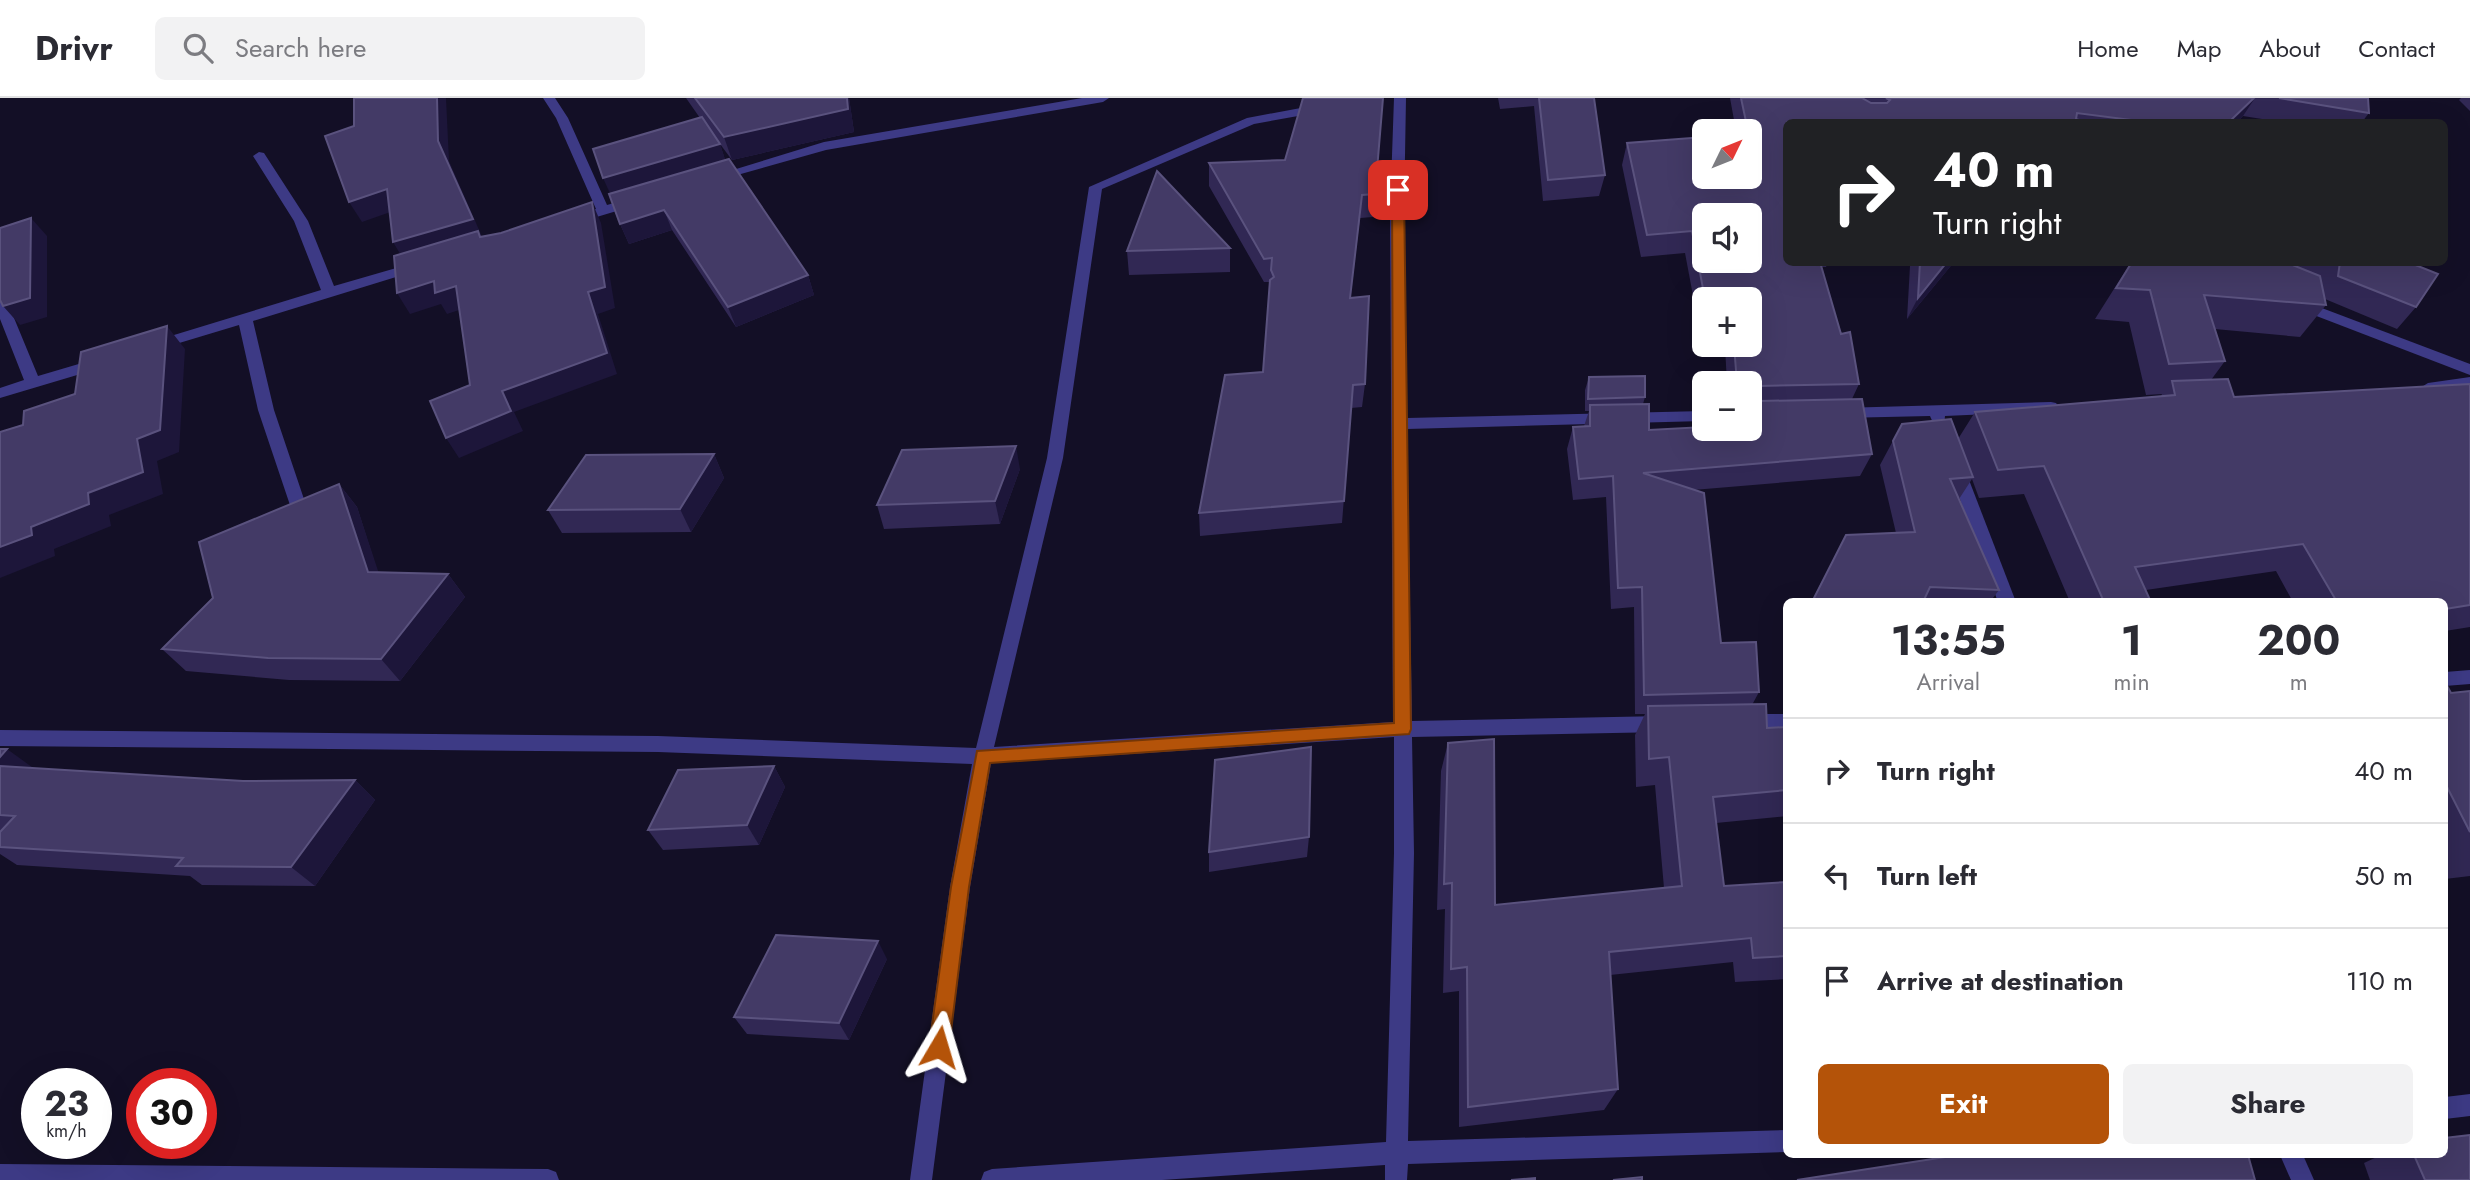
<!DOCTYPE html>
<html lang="en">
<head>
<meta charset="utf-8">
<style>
  body { margin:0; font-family:Jost,sans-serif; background:#f2f2f3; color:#2b2b33; height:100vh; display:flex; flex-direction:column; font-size:26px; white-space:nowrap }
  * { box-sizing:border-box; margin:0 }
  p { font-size:23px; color:#7c7c81 }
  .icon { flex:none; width:38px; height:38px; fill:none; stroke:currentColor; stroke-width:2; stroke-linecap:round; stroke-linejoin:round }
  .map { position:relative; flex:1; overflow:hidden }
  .panel { position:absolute; left:1783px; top:500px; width:665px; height:560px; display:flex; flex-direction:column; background:#fff; border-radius:10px; box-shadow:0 7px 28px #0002 }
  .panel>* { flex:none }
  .banner { position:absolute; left:1783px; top:21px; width:665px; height:147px; border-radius:10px; box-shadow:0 7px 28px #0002; background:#202124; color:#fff; overflow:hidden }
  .needle { width:46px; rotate:47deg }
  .controls { position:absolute; left:1692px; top:21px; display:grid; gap:14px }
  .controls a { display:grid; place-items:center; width:70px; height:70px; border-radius:10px; background:#fff; box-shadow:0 7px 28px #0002; font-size:35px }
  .speed { position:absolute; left:21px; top:970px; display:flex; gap:14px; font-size:35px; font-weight:700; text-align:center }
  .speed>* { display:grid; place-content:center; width:91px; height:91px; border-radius:50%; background:#fff; box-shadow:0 7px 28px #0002; line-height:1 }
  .speed small { font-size:18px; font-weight:400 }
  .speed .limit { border:10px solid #d22; background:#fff; color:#111 }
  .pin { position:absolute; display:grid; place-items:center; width:60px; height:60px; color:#fff; margin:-30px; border-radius:14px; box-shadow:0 4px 10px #0006 }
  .me { position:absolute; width:77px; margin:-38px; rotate:7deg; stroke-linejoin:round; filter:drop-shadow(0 0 5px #0008) }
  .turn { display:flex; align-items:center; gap:24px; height:147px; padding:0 35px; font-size:32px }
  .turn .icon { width:91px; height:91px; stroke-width:2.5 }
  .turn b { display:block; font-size:49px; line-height:60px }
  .eta { display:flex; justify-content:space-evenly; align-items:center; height:119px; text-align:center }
  .eta b { font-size:42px; font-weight:700; line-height:49px }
  .primary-button { display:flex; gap:14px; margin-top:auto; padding:14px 35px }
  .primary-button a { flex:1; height:80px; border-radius:10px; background:#b45309; color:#fff; font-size:28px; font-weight:700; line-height:80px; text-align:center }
  .primary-button a+a { background:#f2f2f3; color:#2b2b33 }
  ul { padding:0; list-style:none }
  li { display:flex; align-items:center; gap:21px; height:105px; padding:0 35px; border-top:2px solid #e1e1e2 }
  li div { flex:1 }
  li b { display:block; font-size:26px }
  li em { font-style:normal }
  header { display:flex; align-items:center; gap:42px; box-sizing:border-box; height:98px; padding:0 35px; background:#fff; border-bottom:2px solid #e1e1e2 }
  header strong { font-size:33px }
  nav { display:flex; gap:38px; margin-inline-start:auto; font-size:24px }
  .search { width:490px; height:63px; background:#f2f2f3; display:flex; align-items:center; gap:18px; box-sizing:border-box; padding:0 24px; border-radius:10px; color:#7c7c81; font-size:26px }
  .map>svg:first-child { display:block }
</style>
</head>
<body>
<header>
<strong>Drivr</strong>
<div class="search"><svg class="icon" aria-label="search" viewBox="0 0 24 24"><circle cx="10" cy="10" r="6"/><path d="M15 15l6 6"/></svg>Search here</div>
<nav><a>Home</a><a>Map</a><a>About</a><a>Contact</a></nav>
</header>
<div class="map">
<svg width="2470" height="1082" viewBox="0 0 2470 1082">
  <rect width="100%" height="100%" fill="#130f26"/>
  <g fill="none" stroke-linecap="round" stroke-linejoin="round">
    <g fill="#3d3a85" fill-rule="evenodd">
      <path d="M543 0H555L568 20 607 107 635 99 642 103 640 106 580 124H570V118L596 111 556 20Z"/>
      <path d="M1082 0H1109L1103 4 826 52 716 83 710 79 824 44Z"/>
      <path d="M1394 0H1406L1404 115 1407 320 1704 313V323L1407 331 1412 623 1664 618 1670 621 1673 626 1670 631 1664 634 1412 639 1414 755 1408 1043 1787 1032V1054L1408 1066 1407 1082H1385V1067L1162 1082H981L984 1074 992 1071 1386 1044 1394 755V639L991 665 970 789 932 1082H910L950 789 972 666 658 654 0 648V632L658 638 976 650 1047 360 1089 89 1247 20 1322 6 1326 7V13L1254 26 1102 91 1063 360 994 649 1393 624 1390 115Z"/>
      <path d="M259 54 264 55 308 123 334 188 417 164 424 168 422 171 253 223 274 312 308 413 300 419 292 413 258 312 239 227 156 252 149 247 151 244 321 192 294 123 253 58Z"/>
      <path d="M0 198 7 203 38 278 99 260 104 261V269L0 300V290L24 282 0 221Z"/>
      <path d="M2298 201 2470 266V277L2293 209V203Z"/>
      <path d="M2470 279V289L2428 295 2420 290 2428 285Z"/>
      <path d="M2051 304 2056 305 2059 309 2056 313 1945 318 1944 327H1934L1930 318 1841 320 1833 315 1841 310Z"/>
      <path d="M1956 363 1964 369 2016 504H1998L1948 369Z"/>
      <path d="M2470 572V586L2445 588V574Z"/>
      <path d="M1745 616H1787V632L1739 629 1736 624 1739 619Z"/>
      <path d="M2470 996V1018L2445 1021V999Z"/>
      <path d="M2280 1057H2303L2314 1082H2291Z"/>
      <path d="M0 1066 548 1071 556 1074 559 1082H0Z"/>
    </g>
  </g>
  <g fill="#312854" fill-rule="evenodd">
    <path d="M686 0H849L854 34 732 62 720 46 725 62 808 177 814 197 736 229 672 132 629 146 620 126 700 20Z"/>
    <path d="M1383 0 1373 119 1360 120 1350 200 1365 286 1362 309 1351 310 1342 425 1200 438 1199 415 1263 274 1270 184H1264L1209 88V65L1285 62Z"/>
    <path d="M1498 0H1594L1605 77 1599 98 1543 103 1534 8 1500 11Z"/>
    <path d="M1730 0H2368L2369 15 2362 24H2281L2243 18 2237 24H1787V164H1828L1826 169H1821L1841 236 1859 286 1852 301 1872 356 1860 378 1693 392 1721 545 1759 594 1752 607 1767 630 1787 629V718L1716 725 1724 788 1787 784V881L1735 884 1733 864 1610 877 1618 991 1604 1012 1459 1029V893L1443 895 1445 811 1437 812 1441 673 1448 645 1495 807 1664 790 1655 687 1636 689 1635 637 1645 616H1635L1634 509 1611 511 1606 399 1573 402 1567 351 1573 329 1584 328 1589 313H1585V292L1589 279 1645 299 1643 306 1649 332 1750 331V285H1727L1725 249 1703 251 1685 155 1641 159 1622 67 1627 45 1750 79V33H1736ZM1704 201H1750V247H1704Z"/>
    <path d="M2461 0H2470V13L2459 2Z"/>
    <path d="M1230 150V174L1129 177 1127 153Z"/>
    <path d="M1843 164H1954L1907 221 1910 168H1846Z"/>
    <path d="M2131 164H2408L2416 209 2397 231 2325 201 2326 207 2300 239 2215 231 2225 263 2211 282 2234 299 2470 286V529L2445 533V504H2293L2276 473 2146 492 2151 504H2070L2024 396 1979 400 1972 381 1959 401 1999 492 1990 504H1811L1846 437 1896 435 1880 367 1902 326 1958 341 1975 314 2161 298 2162 296 2146 297 2129 224 2095 221Z"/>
    <path d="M714 356 724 380 691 434 562 435 548 412Z"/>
    <path d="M1020 371 1000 426 884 431 877 407Z"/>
    <path d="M339 386 357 409 378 475 448 476 465 499 400 583 289 582 186 573 162 551 213 500Z"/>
    <path d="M2445 584 2451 595 2470 593V778L2445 781Z"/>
    <path d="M0 651 33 670 243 683 355 682 375 702 315 788 202 787 190 778 17 767 0 756Z"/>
    <path d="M774 668 785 689 759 747 663 752 648 732Z"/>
    <path d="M1309 739 1307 759 1209 774V754Z"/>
    <path d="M887 861 849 942 747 936 734 919Z"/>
    <path d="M2381 1057H2445L2470 1082H2370L2364 1065Z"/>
  </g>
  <g fill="#1d163a">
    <path d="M437 0H446L449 63 483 141 405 164 393 144 438 43Z"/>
    <path d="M847 0H849L854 34 732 62 724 39Z"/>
    <path d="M2254 0H2255L2243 18 2237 24H2229Z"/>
    <path d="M720 46 728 70 614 104 603 80Z"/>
    <path d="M387 91 399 111 362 124 349 104Z"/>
    <path d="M1362 97 1360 120 1348 223 1350 200Z"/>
    <path d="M592 104 601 125 615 210 598 216 617 276 514 314 523 333 459 360 446 340 502 293 588 194Z"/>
    <path d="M664 112 672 132 629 146 620 126Z"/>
    <path d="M31 120 47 138V219L20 227 3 208Z"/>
    <path d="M1947 164H1954L1907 221 1918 200Z"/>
    <path d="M808 177 814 197 736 229 728 209Z"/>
    <path d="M434 183 456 188 468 209 447 216 441 206 410 216 397 195Z"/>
    <path d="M167 228 185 251 179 354 157 363 163 396 109 417 111 428 54 451 55 458 0 480V449L31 429 88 395Z"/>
    <path d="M1016 348 1020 371 1000 426 995 403Z"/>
    <path d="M714 356 724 380 691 434 680 411Z"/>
    <path d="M339 386 357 409 386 497 368 474Z"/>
    <path d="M448 476 465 499 400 583 381 561Z"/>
    <path d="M7 651 36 672 0 673V659Z"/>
    <path d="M774 668 785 689 759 747 747 727Z"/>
    <path d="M355 682 375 702 315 788 291 769Z"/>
    <path d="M878 843 887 861 849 942 839 925Z"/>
  </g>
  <g fill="#433a66" stroke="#5a527e" stroke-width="2" fill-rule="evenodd">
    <path d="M354 0H437L438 43 473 121 393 144 387 91 349 104 325 38 354 28Z"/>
    <path d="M695 0H847L848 11 724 39Z"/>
    <path d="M1303 0H1383L1375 96 1362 97 1350 200 1369 198 1365 286 1353 287 1344 403 1199 415 1225 277 1263 274 1270 182 1274 179 1271 172 1272 160 1264 161 1209 65 1285 62Z"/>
    <path d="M1539 0H1594L1605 77 1548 82Z"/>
    <path d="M1741 0H1862L1871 5H1887L1890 2 1886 0H2254L2229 24H2147L2077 15 2076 21 2084 24H1787V164H1820L1841 236 1850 234 1859 286 1759 288 1756 300 1759 303 1862 301 1872 356 1643 375 1704 395 1721 545 1756 544 1759 594 1644 597 1642 489 1618 490 1613 378 1579 381 1573 329 1590 328V307L1649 306V332L1704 329V331H1750V285H1737L1734 247H1750V201H1705L1692 133 1647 137 1627 45 1704 39V79H1750V33H1748ZM1704 117H1750V163H1704Z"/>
    <path d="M2279 0H2368L2369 15Z"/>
    <path d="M702 19 720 46 603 80 593 51Z"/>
    <path d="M729 61 808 177 728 209 664 112 620 126 609 96Z"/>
    <path d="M1157 73 1230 150 1127 153Z"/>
    <path d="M592 104 605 189 588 194 607 255 502 293 511 313 446 340 430 303 470 287 456 188 435 195 434 183 397 195 394 158 478 133 480 139 501 135Z"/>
    <path d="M31 120 30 200 3 208 0 202V130Z"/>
    <path d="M1920 164H1947L1918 200Z"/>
    <path d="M2132 164H2285L2320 178 2326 207 2204 197 2225 263 2169 266 2150 192 2116 190Z"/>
    <path d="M2340 164H2408L2438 176 2416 209 2338 178Z"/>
    <path d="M167 228 160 332 137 341 143 374 88 395 89 406 31 429 32 437 0 449V334L23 327 24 313 75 296 81 254Z"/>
    <path d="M1645 278V299L1588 301 1589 279Z"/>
    <path d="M2228 281 2234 299 2470 286V507L2445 511V504H2337L2303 446 2135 469 2151 504H2104L2044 368 1998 372 1975 314 2175 297 2172 283Z"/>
    <path d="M1951 321 1973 379 1950 381 1999 492 1930 489 1923 504H1812L1846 437 1915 434 1893 343 1902 326Z"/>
    <path d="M1016 348 995 403 877 407 902 352Z"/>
    <path d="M714 356 680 411 548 412 586 357Z"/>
    <path d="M339 386 368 474 448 476 381 561 268 560 162 551 213 500 199 444Z"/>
    <path d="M2445 584 2451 595 2470 593V734L2445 685Z"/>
    <path d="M1766 606 1767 630 1787 629V692L1713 699 1724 788 1787 784V858L1753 860 1751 840 1609 854 1618 991 1468 1009 1467 869 1451 871 1452 785 1444 786 1448 645 1494 641 1495 807 1682 788 1669 659 1649 661 1648 608Z"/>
    <path d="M1311 649 1309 739 1209 754 1215 662Z"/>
    <path d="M0 651H7L0 659Z"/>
    <path d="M0 668 243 683 355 682 291 769 176 768 183 760 0 749V734L15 718 0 717Z"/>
    <path d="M774 668 747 727 648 732 678 672Z"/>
    <path d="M776 837 878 843 839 925 734 919Z"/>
    <path d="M2470 1037V1082H2425L2414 1057H2445V1040Z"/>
    <path d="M1958 1057H2248L2255 1082H1797Z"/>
    <path d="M1642 1079V1082H1613Z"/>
    <path d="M1535 1080V1082H1511Z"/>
  </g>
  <path fill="#b45309" stroke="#753606" stroke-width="2" d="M1398 89 1404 92 1411 631 1409 636 990 665 969 789 949 949 946 956 939 958 932 956 929 949 951 789 977 653 1394 625 1392 92Z"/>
</svg>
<div class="controls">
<a><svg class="needle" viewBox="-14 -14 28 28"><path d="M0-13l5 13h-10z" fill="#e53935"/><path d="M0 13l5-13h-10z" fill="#7c7c81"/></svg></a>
<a><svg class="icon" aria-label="sound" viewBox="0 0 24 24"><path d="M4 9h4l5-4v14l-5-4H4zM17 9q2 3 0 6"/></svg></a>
<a>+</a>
<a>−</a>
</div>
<div class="speed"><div>23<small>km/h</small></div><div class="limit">30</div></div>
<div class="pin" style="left:1398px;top:92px;background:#d93025"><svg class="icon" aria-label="arrive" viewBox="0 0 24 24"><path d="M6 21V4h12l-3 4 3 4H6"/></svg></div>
<svg class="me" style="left:939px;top:949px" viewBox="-20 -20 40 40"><path d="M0-17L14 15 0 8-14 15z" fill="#b45309" stroke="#fff" stroke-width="4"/></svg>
<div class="banner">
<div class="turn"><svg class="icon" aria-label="right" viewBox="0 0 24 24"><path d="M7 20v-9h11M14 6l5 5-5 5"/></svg><div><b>40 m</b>Turn right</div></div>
</div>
<section class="panel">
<div class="eta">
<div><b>13:55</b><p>Arrival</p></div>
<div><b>1</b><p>min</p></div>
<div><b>200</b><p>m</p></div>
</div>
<ul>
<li><svg class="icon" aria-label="right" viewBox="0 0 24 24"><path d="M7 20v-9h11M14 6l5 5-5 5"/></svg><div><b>Turn right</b></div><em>40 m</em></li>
<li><svg class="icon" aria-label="left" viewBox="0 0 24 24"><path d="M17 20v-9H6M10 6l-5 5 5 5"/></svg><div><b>Turn left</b></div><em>50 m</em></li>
<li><svg class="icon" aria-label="arrive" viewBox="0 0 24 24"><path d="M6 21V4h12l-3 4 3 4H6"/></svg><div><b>Arrive at destination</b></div><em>110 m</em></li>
</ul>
<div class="primary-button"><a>Exit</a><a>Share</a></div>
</section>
</div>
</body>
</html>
